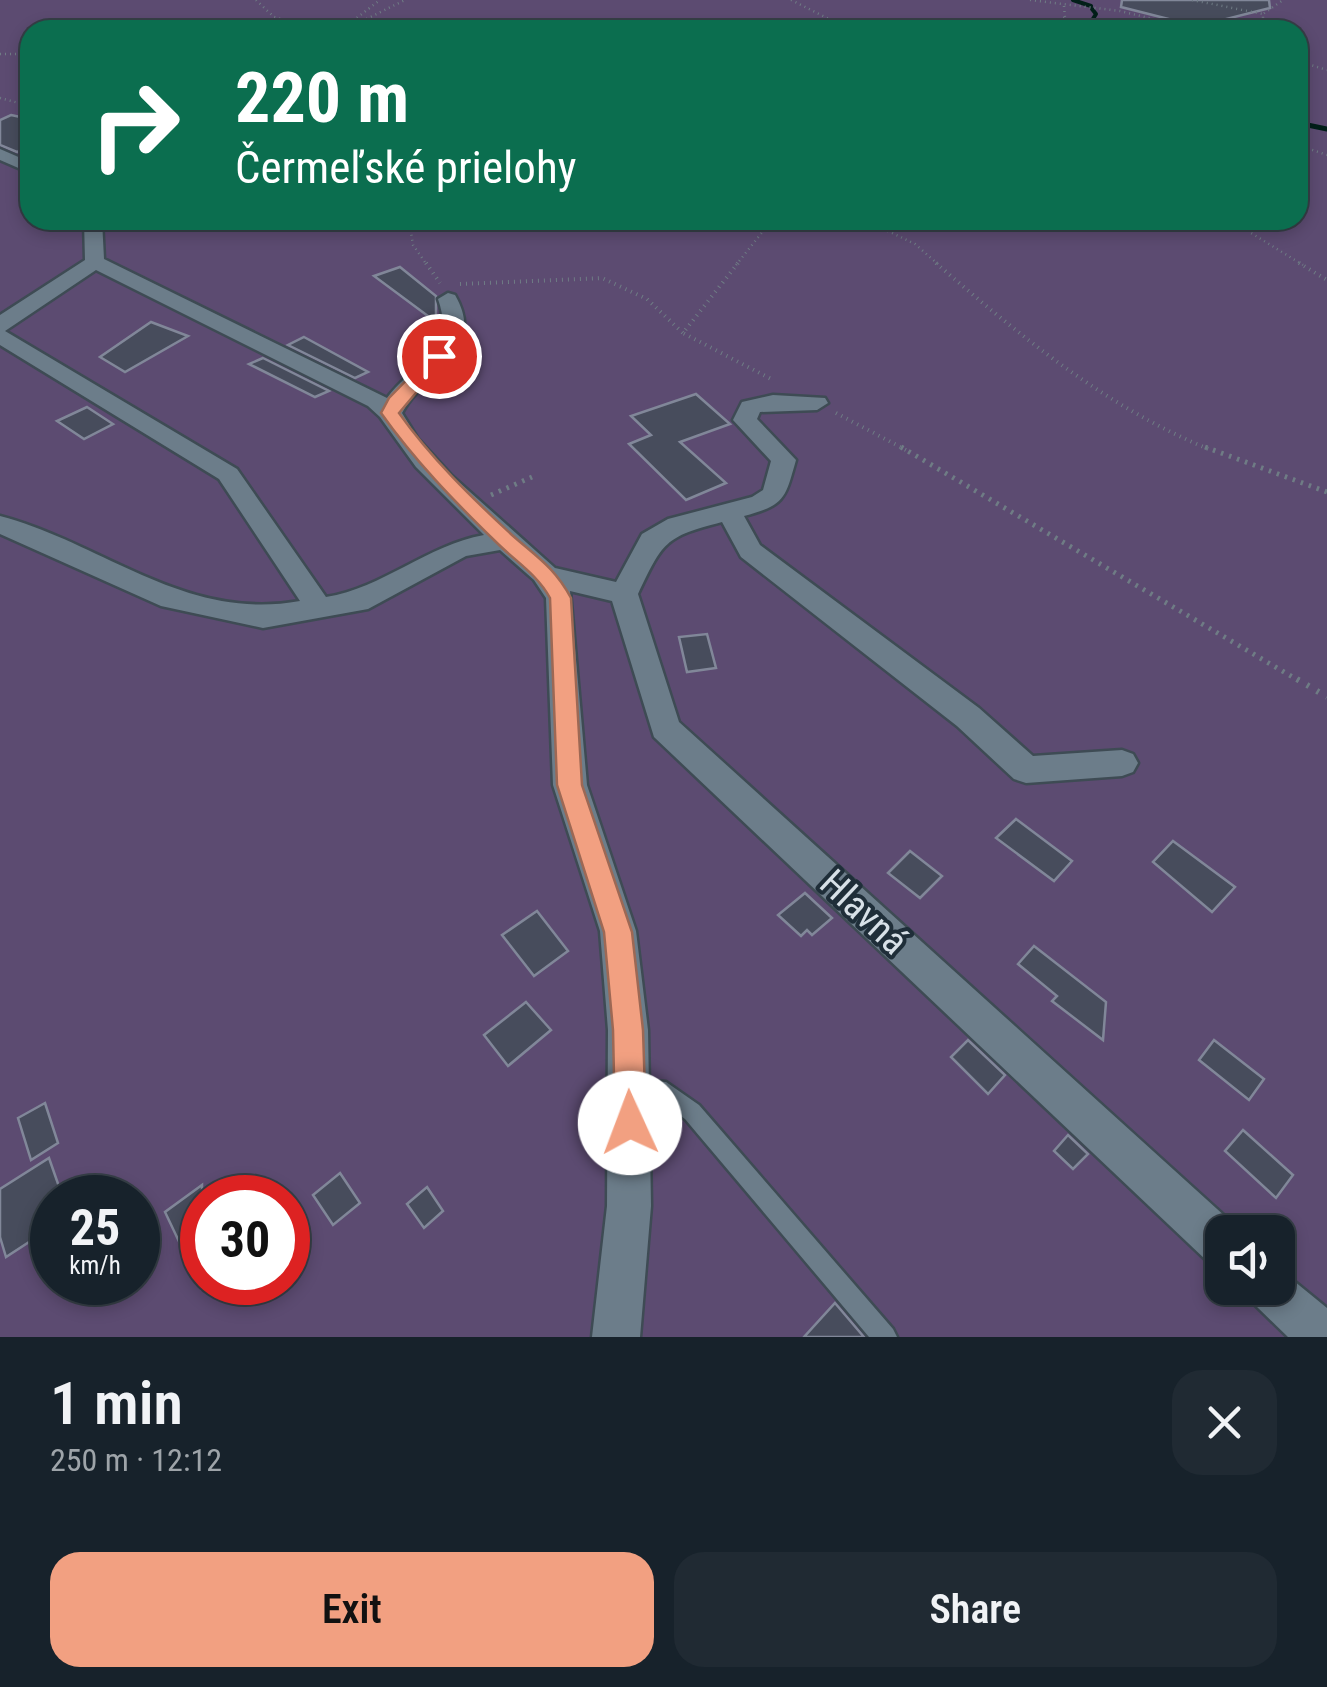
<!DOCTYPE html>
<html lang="en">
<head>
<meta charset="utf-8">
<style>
  body { margin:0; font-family:"Roboto Condensed",sans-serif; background:#202a33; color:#f1f3f6; height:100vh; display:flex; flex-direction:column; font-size:38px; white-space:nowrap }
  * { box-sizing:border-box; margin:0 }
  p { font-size:32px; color:#9ea4a9 }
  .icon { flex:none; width:55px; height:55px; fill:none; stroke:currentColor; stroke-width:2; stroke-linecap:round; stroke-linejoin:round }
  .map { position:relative; height:1337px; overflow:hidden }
  .details { display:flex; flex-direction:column; background:#17222b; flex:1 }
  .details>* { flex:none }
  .banner { position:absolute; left:20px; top:20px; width:1288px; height:210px; border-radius:30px; box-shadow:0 5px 15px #0003,0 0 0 2px #363f47; background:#0b6e4f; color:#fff; overflow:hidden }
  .fabs { position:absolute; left:1205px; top:1215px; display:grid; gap:20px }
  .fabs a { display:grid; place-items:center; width:90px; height:90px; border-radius:20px; background:#17222b; box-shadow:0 5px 15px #0003,0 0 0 2px #363f47; font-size:50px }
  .speed { position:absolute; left:30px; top:1175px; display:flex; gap:20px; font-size:50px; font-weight:700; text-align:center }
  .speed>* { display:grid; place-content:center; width:130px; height:130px; border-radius:50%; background:#17222b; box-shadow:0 5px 15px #0003,0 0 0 2px #363f47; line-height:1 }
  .speed small { font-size:25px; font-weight:400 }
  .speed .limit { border:15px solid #d22; background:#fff; color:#111 }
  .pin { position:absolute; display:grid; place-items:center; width:85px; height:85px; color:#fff; margin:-42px; border:5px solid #fff; border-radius:50%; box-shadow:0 2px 10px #0007 }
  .me { position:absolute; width:110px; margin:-55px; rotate:358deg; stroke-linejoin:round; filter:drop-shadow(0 0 8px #0008) }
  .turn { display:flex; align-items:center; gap:35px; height:210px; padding:0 50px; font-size:45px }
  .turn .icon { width:130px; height:130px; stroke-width:2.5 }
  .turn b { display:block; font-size:70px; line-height:85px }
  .round { display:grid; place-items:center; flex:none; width:105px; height:105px; border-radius:30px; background:#202a33 }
  .overview { display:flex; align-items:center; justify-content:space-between; height:170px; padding:0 50px }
  h1 { font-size:60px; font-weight:600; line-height:75px }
  .button { display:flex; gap:20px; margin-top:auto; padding:20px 50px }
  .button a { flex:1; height:115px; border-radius:30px; background:#f2a081; color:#111; font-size:40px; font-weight:600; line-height:115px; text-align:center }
  .button a+a { background:#202a33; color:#f1f3f6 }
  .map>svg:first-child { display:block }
</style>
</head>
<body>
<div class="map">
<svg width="1327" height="1337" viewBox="0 0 1327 1337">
  <rect width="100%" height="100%" fill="#1f2e39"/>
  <path fill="#5c4b71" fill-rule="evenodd" d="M0 0H1327V1337H0ZM30 30H1298V220H30ZM52 1198H138V1282H52ZM202 1198H288V1282H202ZM1222 1232H1278V1288H1222Z"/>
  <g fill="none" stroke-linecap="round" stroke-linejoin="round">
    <g stroke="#021f19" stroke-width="4">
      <path d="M1073 0 1091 6"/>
      <path d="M1092 9 1096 14 1091 22 1114 30"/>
    </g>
    <path stroke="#021f19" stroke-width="5" d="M1298 123 1327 129"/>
  </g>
  <g fill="#474c5c" stroke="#818799" stroke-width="2.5">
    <path d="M1122 0H1269L1270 8 1218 21 1212 30 1121 7Z"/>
    <path d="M11 115 30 119V145L17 152 0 145V120Z"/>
    <path d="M400 267 436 296V322L374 276Z"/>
    <path d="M151 322 188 336 125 372 100 357Z"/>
    <path d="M304 337 368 372 355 378 288 345Z"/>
    <path d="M263 358 329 391 315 397 249 364Z"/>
    <path d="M696 394 730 424 680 442 726 483 686 500 629 444 651 435 631 416Z"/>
    <path d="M87 407 113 424 84 439 57 421Z"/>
    <path d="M707 634 716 668 687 672 679 637Z"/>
    <path d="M1016 819 1072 861 1054 881 996 838Z"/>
    <path d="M1173 841 1235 887 1212 912 1153 862Z"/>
    <path d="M910 851 942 876 920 898 888 873Z"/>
    <path d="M805 893 832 918 812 935 807 930 801 936 778 915Z"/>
    <path d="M537 911 568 951 534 976 502 935Z"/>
    <path d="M1034 946 1106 1002 1103 1040 1052 1001 1057 996 1018 964Z"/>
    <path d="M526 1002 551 1030 508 1066 484 1035Z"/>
    <path d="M968 1040 1005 1075 988 1094 951 1057Z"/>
    <path d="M1214 1040 1264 1079 1249 1100 1199 1060Z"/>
    <path d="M45 1103 58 1143 31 1160 18 1118Z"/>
    <path d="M1243 1130 1293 1175 1276 1198 1225 1151Z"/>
    <path d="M1068 1135 1088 1154 1073 1169 1054 1151Z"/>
    <path d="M49 1158 63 1198H52V1227L6 1257 0 1237V1189Z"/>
    <path d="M340 1173 360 1203 333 1225 313 1195Z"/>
    <path d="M202 1185V1290L165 1212Z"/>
    <path d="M427 1187 443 1211 424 1228 407 1204Z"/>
    <path d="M835 1303 864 1337H804Z"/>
  </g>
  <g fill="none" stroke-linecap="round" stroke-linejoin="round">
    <g stroke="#3e4b54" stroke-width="5">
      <path id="service" d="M630 1080 666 1082 699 1105 893 1329 897 1337H869L685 1119 662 1102 630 1100 623 1097 620 1090 623 1083Z"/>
    </g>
    <g stroke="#3e4b54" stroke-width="5">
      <g id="minor">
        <path d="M0 149 30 162V173L0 160Z"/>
        <path d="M84 220H102L104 259 387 398C414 361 457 353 438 299L448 293 455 295C488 352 425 370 402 413L418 439 451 475 555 568 616 582 642 534 668 519 752 497 763 490 771 461 733 420 742 402 773 395 825 398 828 403 817 410 760 412 757 419 796 460C785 499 785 505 744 516L760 545 979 708 1033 756 1122 750 1133 754 1138 763 1133 772 1122 776 1026 783 1014 779 957 726 741 557 722 522C664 537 663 542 638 594L679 722 1238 1228 1240 1232H1222V1266L1206 1260 654 737 612 601 570 591 587 785 636 931 648 1030 651 1206 640 1337H592L607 1206 608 1030 600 931 553 785 546 598 534 580 500 550 466 556 368 609 263 628 161 606 0 534V516C103 543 185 622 300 601L219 479 0 345V315L85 260ZM96 270 368 406 380 417 416 467 484 535C427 545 383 588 326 597L237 469 5 331Z"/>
        <path d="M1278 1268 1327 1308V1337H1288L1254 1304 1247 1288H1278Z"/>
      </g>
    </g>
    <g stroke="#6f7c85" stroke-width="2.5" stroke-dasharray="1 4" stroke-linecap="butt">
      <path d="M256 0 274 17 317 30"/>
      <path d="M791 0 851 30"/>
      <path d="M1030 0 1120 11 1199 30"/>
      <path d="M1192 0 1263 14"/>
      <path d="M1064 6 1066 30"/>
      <path d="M1063 18 1093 30"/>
      <path d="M263 30 282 23"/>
      <path d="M341 30 380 0"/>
      <path d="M344 30 405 0"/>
      <path d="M1237 30 1263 20V14L1283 0"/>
      <path d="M0 54H30"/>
      <path d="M1298 61 1327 70"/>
      <path d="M0 98 30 106"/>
      <path d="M1298 145 1327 155"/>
      <path d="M370 220 410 230"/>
      <path d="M409 220 413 245 427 265"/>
      <path d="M865 220 915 244 939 265"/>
      <path d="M1230 220 1303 265"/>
      <path d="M736 265 772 220"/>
    </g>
    <g stroke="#6f7c85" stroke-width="4" stroke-dasharray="1 5" stroke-linecap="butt">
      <path d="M426 263 440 283"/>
      <path d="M738 263 683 333 773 380"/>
      <path d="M936 263C1020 336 1107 408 1211 450"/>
      <path d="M1299 263 1327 280"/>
      <path d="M460 284 602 278 647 299 683 333"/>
      <path d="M439 386 449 395"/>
      <path d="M836 413 906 450"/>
    </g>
    <g stroke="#6f7c85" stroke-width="5" stroke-dasharray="2.5 6" stroke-linecap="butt">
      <path d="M901 447 1301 682"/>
      <path d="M1205 447 1327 492"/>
      <path d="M491 495 532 477"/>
    </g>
    <path stroke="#6f7c85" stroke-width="6" stroke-dasharray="2.5 9" stroke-linecap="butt" d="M1297 679 1327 697"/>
    <use href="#service" fill="#6c7d8a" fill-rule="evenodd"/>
    <use href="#minor" fill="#6c7d8a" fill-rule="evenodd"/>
  </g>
  <path fill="#f2a081" stroke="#9d6854" stroke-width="2.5" d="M433 353 447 356 399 413C431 458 471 497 512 535 537 557 555 568 571 598L582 785 632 932 643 1030 646 1123 642 1134 630 1139 619 1134 615 1123 613 1030 604 932 557 785 550 598C537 574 515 561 496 542 454 501 415 461 381 413L389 398Z"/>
  <g text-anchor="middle" stroke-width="8" stroke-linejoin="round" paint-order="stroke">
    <g font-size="38" fill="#d8e1e8" stroke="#1f2e39">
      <text transform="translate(864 912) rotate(43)" y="13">Hlavná</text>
    </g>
  </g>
</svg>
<div class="fabs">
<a><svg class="icon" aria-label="sound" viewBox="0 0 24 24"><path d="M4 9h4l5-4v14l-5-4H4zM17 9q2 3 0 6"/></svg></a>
</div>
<div class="speed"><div>25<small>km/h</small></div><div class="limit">30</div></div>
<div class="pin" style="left:439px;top:356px;background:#d93025"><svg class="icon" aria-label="arrive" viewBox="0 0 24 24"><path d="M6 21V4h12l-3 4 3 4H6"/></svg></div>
<svg class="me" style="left:630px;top:1123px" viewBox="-20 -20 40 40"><circle r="19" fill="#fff"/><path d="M0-13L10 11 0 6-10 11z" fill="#f2a081"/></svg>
<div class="banner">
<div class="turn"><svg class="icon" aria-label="right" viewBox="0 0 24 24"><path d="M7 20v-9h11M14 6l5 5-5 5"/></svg><div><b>220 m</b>Čermeľské prielohy</div></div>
</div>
</div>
<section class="details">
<div class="overview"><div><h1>1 min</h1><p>250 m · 12:12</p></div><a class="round"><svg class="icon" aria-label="close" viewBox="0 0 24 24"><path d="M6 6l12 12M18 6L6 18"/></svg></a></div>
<div class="button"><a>Exit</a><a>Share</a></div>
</section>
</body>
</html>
